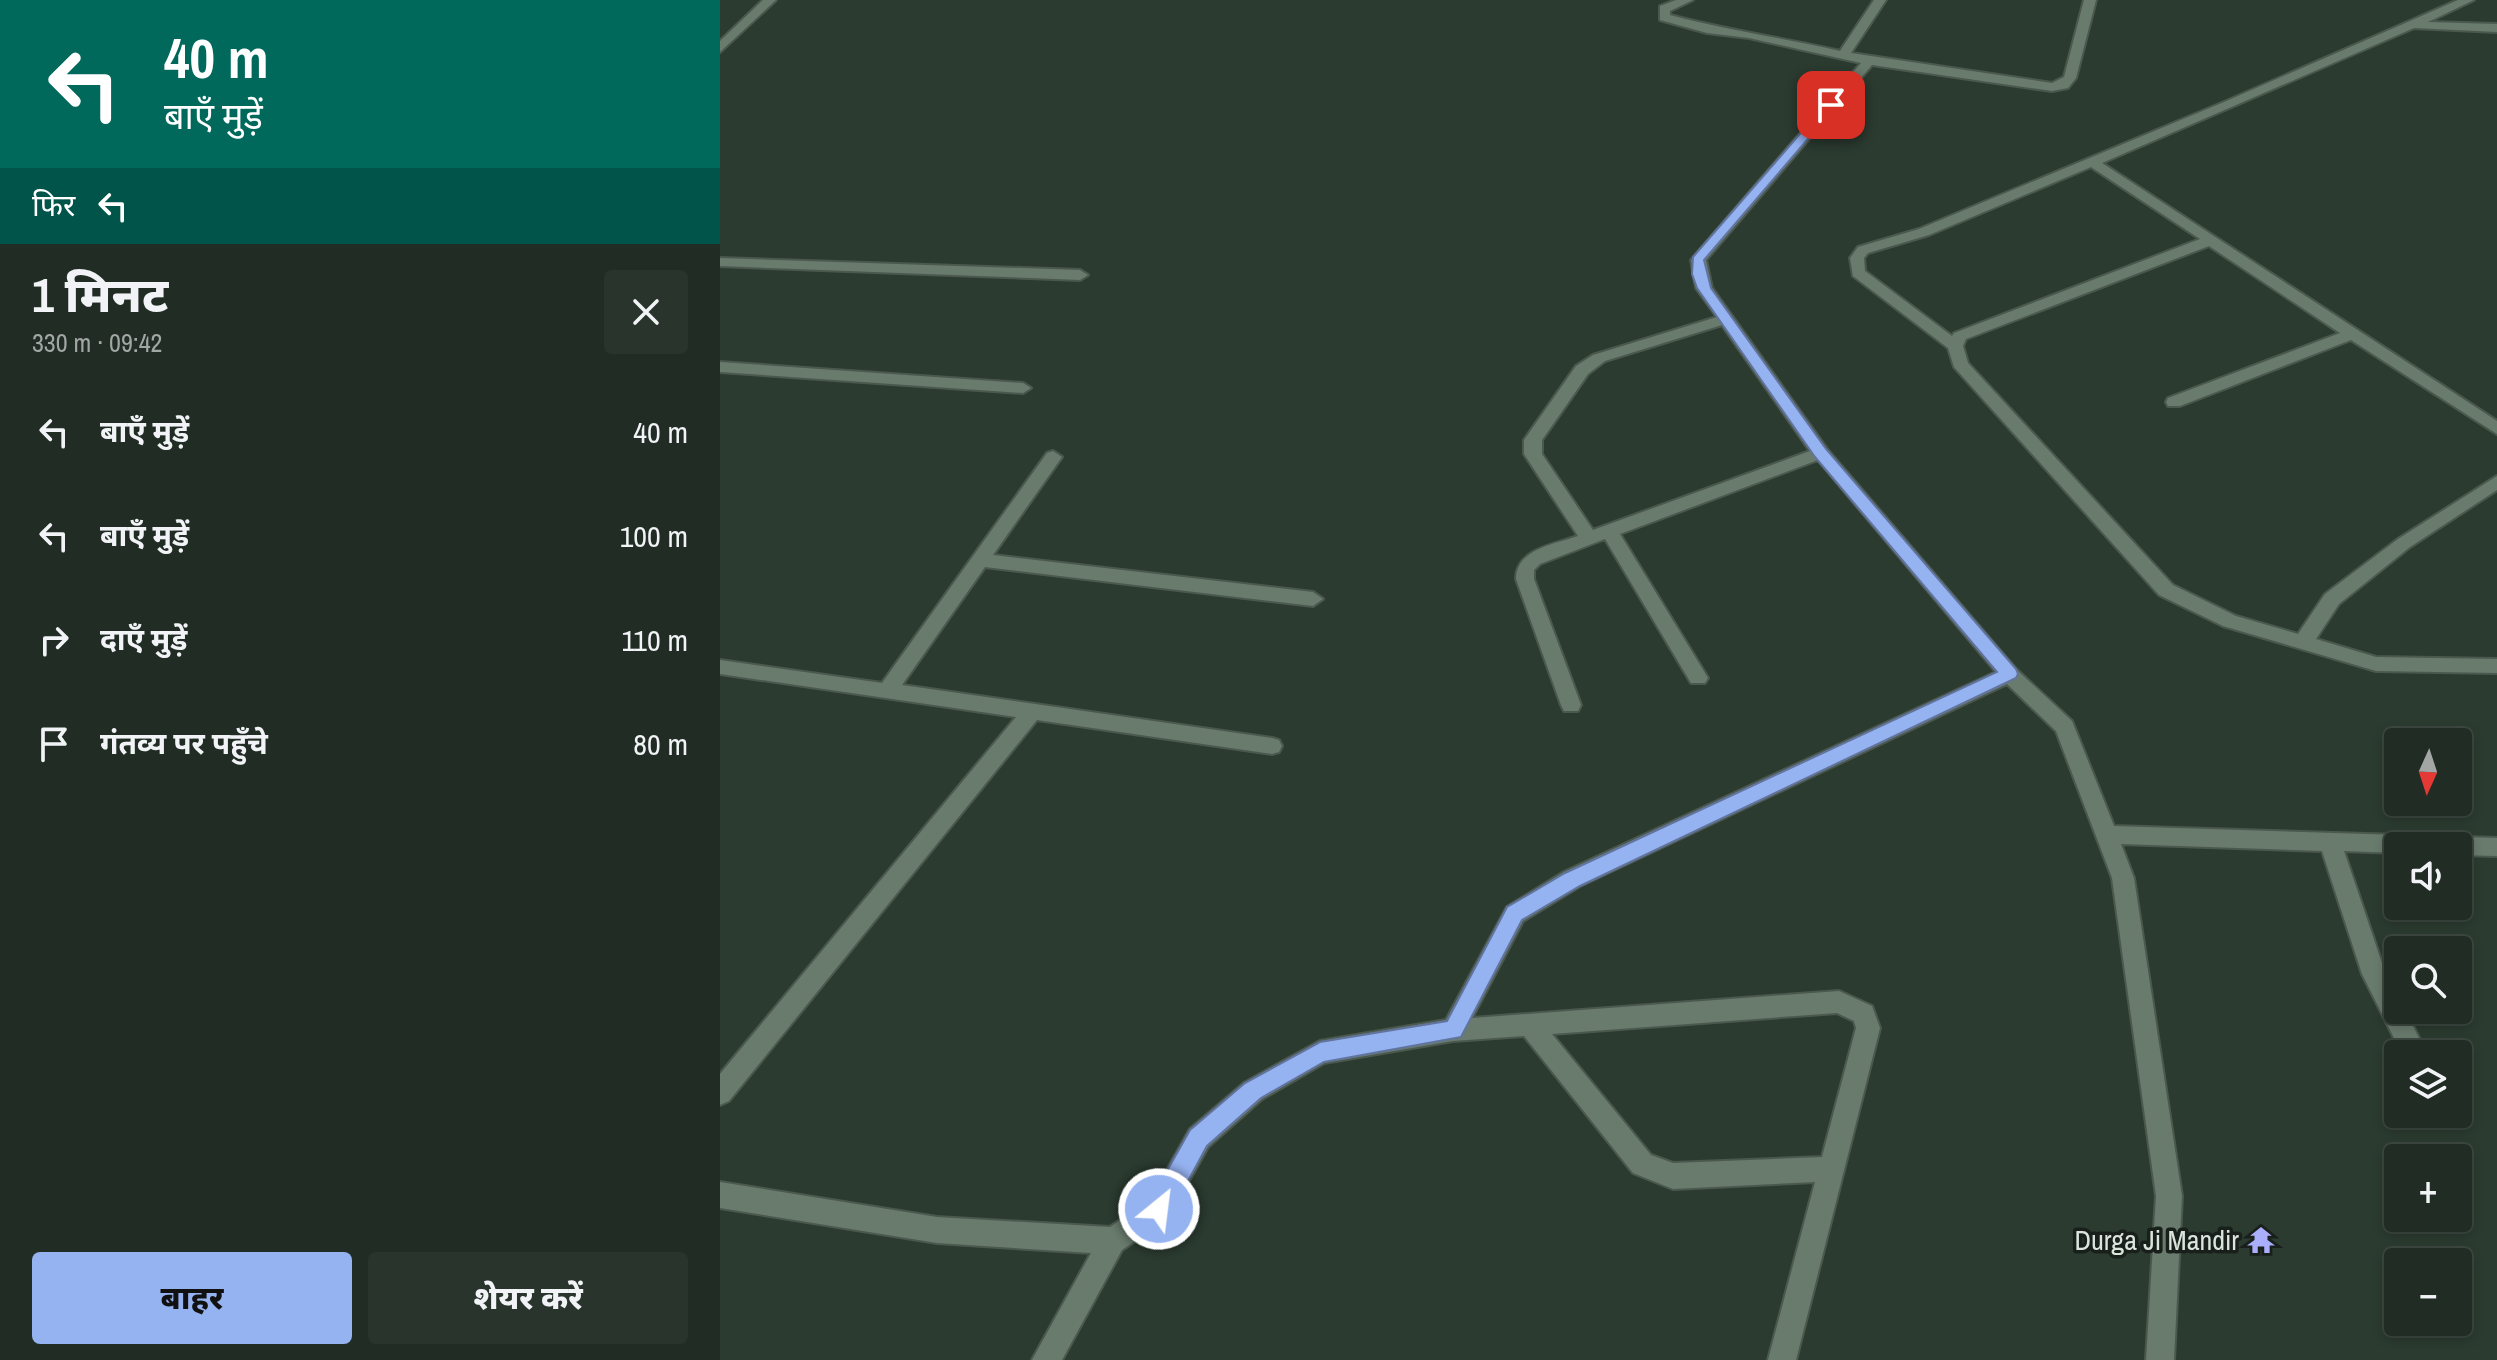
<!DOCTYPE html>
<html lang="hi">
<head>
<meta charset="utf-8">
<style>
  body { margin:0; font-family:"Archivo Narrow","Noto Sans Devanagari",sans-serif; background:#28342c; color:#f1f3f6; height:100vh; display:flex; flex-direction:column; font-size:30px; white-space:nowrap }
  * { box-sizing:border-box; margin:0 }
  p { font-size:26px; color:#a2a7a6 }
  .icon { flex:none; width:44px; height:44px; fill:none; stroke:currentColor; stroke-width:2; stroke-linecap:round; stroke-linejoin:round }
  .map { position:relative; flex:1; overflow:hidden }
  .sheet { display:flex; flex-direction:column; background:#202c24; width:720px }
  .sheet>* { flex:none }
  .banner { background:#00695c; color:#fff; overflow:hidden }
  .needle { width:52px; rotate:183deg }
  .buttons { position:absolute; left:1664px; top:728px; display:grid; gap:16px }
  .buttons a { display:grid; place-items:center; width:88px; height:88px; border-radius:8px; background:#202c24; box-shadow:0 4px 12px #0003,0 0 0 2px #3d4841; font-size:40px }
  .pin { position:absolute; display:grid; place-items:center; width:68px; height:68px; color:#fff; margin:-34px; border-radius:16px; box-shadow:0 4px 12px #0006 }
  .me { position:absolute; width:88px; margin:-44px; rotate:29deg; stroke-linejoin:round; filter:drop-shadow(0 0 6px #0008) }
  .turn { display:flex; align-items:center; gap:28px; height:168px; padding:0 32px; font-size:36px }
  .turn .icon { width:104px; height:104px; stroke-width:2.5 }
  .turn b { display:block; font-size:56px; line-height:68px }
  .then { display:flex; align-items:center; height:76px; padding:0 32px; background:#0003; gap:16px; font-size:30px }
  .round { display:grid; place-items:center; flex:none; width:84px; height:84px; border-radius:8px; background:#28342c }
  .overview { display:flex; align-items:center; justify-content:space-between; height:136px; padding:0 32px }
  h1 { font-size:48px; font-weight:800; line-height:60px }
  .action { display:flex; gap:16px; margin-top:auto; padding:16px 32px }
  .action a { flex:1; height:92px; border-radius:8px; background:#95b2f1; color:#111; font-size:32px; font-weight:800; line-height:92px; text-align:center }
  .action a+a { background:#28342c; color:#f1f3f6 }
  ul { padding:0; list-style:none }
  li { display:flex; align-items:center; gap:24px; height:104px; padding:0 32px }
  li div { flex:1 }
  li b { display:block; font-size:30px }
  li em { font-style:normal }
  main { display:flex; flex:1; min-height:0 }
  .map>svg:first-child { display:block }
</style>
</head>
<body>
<main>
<section class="sheet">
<div class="banner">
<div class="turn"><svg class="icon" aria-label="left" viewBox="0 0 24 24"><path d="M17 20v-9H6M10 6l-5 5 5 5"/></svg><div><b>40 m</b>बाएँ मुड़ें</div></div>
<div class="then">फिर<svg class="icon" aria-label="left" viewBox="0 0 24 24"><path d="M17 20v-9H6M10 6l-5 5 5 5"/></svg></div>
</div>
<div class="overview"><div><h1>1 मिनट</h1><p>330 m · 09:42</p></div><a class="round"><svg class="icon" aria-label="close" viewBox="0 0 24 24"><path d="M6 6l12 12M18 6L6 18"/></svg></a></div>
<ul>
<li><svg class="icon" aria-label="left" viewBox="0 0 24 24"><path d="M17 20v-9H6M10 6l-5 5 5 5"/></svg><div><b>बाएँ मुड़ें</b></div><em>40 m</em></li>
<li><svg class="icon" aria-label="left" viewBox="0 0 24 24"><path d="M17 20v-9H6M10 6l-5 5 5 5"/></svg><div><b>बाएँ मुड़ें</b></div><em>100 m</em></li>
<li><svg class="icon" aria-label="right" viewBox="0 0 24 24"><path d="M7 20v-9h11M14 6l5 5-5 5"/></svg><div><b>दाएँ मुड़ें</b></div><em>110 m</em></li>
<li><svg class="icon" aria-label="arrive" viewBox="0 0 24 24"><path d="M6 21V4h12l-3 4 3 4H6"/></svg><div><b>गंतव्य पर पहुँचे</b></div><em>80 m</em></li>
</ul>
<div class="action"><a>बाहर</a><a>शेयर करें</a></div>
</section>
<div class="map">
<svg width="1777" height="1360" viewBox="0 0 1777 1360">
  <rect width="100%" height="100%" fill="#2b3b30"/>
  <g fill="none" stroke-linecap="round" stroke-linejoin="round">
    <g stroke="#4b584e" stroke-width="4">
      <g id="street">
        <path d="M43 0H56L0 52V41Z"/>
        <path d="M956 0H973L950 11V15C1005 30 1064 38 1120 51L1154 0H1166L1131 53 1332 83 1344 77 1364 0H1376L1356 78 1348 88 1332 91 1152 65 986 260 992 288 1107 449 1296 669 1352 721 1394 826 1777 838V856L1738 855V846H1678V853L1624 851 1665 972 1678 997V1010H1685L1707 1054H1682L1642 974 1602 851 1401 844 1414 878 1462 1196 1454 1360H1426L1436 1196 1392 878 1336 731 1287 684 860 886 803 921 752 1018 1119 991 1152 1006 1160 1028 1076 1360H1048L1095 1182 953 1189 913 1173 804 1036 733 1041 604 1063 542 1099 488 1147 448 1218 402 1250 342 1360H312L371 1253 217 1243 0 1208V1182L217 1217 390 1227 430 1200 470 1129 524 1083 600 1041 726 1020 787 907 844 872 1276 672 1098 460 900 534 985 673 988 678 985 683H971L885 539 820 564 814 570V579L861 705 858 711H844L841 705 796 579C796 549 835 544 858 536L804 454V440L856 366 873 355 997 317 976 288 971 260 1141 63 1029 38 987 33 940 20V6ZM1002 325 1090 451 873 530 822 454V440L868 374 885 361ZM1117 1013 1134 1021 1136 1028 1102 1157 953 1163 931 1155 832 1034Z"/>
        <path d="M1738 0H1754L1708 22 1777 24V32L1694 28 1382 163 1777 421V434L1631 340 1460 406H1448L1446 402 1448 398 1620 333 1489 246 1246 339 1243 346 1248 363 1453 585 1516 616 1578 634 1605 594 1678 539 1777 476V490L1690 547 1619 604 1596 639 1656 657 1777 659V673L1656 671 1503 626 1439 595 1234 367 1228 348 1133 276 1130 258 1138 247 1199 229 1504 102ZM1371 167 1480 239 1234 333 1232 336 1145 271 1144 258 1148 253 1209 235Z"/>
        <path d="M0 258 360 270 368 275 360 280 0 266Z"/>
        <path d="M0 362 303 383 311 388 303 393 0 372Z"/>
        <path d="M333 451 342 457 273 555 593 592 603 599 593 606 265 567 182 685 552 738 559 740 562 746 559 752 552 754 317 720 9 1101 0 1105V1074L296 717 0 674V660L162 683 327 453Z"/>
      </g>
    </g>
    <use href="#street" fill="#697b6d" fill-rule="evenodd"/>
  </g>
  <path fill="#95b2f1" stroke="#61749d" stroke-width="2" d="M1107 103 1117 105 984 260 991 288 1106 449 1296 669 1298 674 1296 678 860 886 802 920 741 1037 604 1062 541 1098 487 1146 448 1218 439 1221 430 1218 427 1209 430 1201 470 1130 525 1083 600 1042 727 1021 787 907 845 873 1277 672 1095 457 977 288 972 274 973 257Z"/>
  <defs>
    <g id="temple-bare" transform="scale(2.16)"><path d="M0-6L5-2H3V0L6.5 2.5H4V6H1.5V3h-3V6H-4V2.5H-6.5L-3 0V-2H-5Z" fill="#abaffb" stroke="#19201b" stroke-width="2.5" paint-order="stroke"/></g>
  </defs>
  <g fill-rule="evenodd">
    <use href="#temple-bare" x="1541" y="1240"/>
  </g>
  <g text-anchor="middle" stroke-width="7" stroke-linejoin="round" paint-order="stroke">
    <g font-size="28" fill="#dbe4dd" stroke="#19201b" text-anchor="end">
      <text x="1519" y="1250">Durga Ji Mandir</text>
    </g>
  </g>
</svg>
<div class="buttons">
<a><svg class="needle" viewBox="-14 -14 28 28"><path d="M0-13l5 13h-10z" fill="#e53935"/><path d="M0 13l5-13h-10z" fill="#a2a7a6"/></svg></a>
<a><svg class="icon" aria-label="sound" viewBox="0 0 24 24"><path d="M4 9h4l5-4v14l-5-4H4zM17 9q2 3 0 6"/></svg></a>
<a><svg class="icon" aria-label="search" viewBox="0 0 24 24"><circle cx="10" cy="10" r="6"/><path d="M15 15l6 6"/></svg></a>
<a><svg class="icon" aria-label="layers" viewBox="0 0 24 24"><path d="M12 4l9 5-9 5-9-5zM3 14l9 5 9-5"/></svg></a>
<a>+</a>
<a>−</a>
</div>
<div class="pin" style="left:1111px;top:105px;background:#d93025"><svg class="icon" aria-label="arrive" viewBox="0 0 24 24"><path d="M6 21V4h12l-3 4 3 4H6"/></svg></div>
<svg class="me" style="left:439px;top:1209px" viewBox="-20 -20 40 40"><circle r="17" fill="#95b2f1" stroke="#fff" stroke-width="3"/><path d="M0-11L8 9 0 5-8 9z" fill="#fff"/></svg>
</div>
</main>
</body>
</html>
